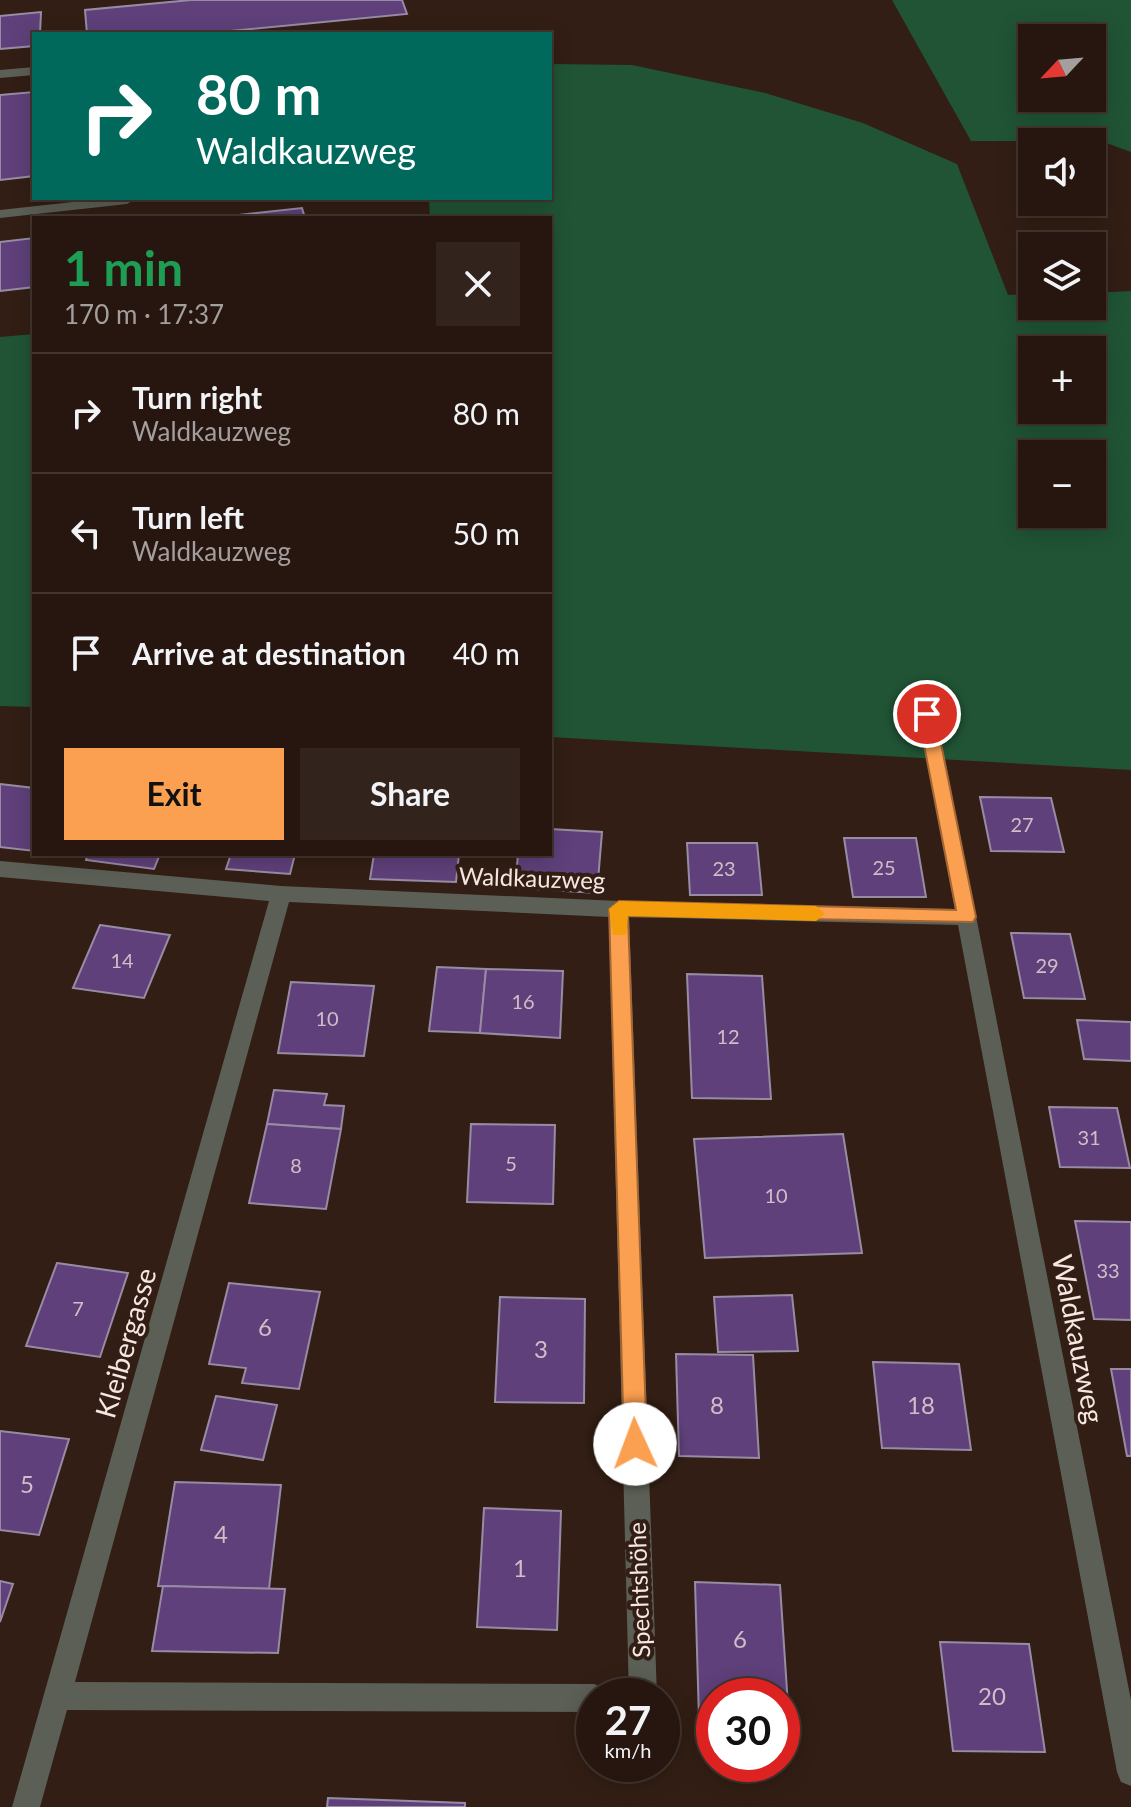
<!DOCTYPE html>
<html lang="en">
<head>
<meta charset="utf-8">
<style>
  body { margin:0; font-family:Lato,sans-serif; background:#32231d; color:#f1f3f6; height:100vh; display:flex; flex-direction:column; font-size:30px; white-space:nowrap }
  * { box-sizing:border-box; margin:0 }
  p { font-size:26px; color:#a49f9e }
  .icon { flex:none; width:44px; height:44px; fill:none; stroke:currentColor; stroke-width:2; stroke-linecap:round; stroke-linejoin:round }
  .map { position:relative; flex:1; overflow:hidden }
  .details { position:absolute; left:32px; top:216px; width:520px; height:640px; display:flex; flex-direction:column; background:#26160f; border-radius:0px; box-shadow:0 4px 20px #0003,0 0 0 2px #42352f }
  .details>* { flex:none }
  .hud { position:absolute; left:32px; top:32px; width:520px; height:168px; border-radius:0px; box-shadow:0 4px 20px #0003,0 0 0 2px #42352f; background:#00695c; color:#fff; overflow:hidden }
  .needle { width:52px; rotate:244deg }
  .buttons { position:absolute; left:1018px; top:24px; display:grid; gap:16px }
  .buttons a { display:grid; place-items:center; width:88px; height:88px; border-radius:0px; background:#26160f; box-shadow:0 4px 20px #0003,0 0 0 2px #42352f; font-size:40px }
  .speed { position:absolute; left:576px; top:1678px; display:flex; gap:16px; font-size:40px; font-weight:700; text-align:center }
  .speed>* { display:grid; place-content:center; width:104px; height:104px; border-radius:50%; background:#26160f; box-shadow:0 4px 20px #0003,0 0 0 2px #42352f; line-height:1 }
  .speed small { font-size:20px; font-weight:400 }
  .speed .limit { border:12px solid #d22; background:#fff; color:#111 }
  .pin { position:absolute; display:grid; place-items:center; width:68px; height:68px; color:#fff; margin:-34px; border:4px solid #fff; border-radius:50%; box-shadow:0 2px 8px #0007 }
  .me { position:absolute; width:88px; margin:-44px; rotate:358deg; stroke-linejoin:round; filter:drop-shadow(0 0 6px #0008) }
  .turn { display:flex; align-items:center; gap:28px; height:168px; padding:0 32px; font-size:36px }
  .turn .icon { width:104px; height:104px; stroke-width:2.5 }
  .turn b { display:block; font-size:56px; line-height:68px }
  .round { display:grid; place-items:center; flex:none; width:84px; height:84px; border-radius:0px; background:#32231d }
  .head { display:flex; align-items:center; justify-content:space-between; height:136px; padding:0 32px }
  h1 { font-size:48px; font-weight:700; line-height:60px; color:#1e9e55 }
  .button { display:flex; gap:16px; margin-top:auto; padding:16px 32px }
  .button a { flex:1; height:92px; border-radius:0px; background:#fb9f50; color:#111; font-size:32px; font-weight:700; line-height:92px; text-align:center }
  .button a+a { background:#32231d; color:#f1f3f6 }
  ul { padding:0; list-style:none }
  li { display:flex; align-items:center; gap:24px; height:120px; padding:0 32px; border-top:2px solid #42352f }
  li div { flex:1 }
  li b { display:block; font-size:30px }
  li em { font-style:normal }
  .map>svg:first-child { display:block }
</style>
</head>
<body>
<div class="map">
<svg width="1131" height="1807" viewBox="0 0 1131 1807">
  <rect width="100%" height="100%" fill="#321e14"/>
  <g fill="#205435" fill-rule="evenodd">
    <path d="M892 0H1131V152L1101 141H971ZM1032 38H1092V98H1032Z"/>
    <path d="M550 64 632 65 765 93 863 123 957 164 1008 295 1032 294V306H1092V293L1131 291V770L550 737V218H430L429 198H550ZM1032 350H1092V410H1032ZM1032 454H1092V514H1032Z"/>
    <path d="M34 334V707L0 706V337Z"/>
  </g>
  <g fill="#5f407a" stroke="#978ca4" stroke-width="2">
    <path d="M191 0H402L407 14 199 34H87L85 10Z"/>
    <path d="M41 12 40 34H34V46L0 49V16Z"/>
    <path d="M34 92V176L0 180V95Z"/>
    <path d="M302 208 305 218H212Z"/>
    <path d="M34 238V287L0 291V242Z"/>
    <path d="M0 784 34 788V851L0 847Z"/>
    <path d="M980 797 1051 798 1064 852 991 851Z"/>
    <path d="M550 829 602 832 597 893 515 888 518 854H550Z"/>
    <path d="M844 838H916L926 897H853Z"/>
    <path d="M687 843H757L762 895H690Z"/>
    <path d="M88 854H160L154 869 86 860Z"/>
    <path d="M231 854H295L290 874 226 869Z"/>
    <path d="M374 854H459L456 882 370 879Z"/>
    <path d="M100 925 170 935 144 998 73 988Z"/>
    <path d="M1011 933 1070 934 1085 999 1024 998Z"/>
    <path d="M437 967 486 969 480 1033 429 1031Z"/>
    <path d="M486 969 563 971 560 1038 480 1033Z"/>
    <path d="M687 974 762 976 771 1099 692 1098Z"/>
    <path d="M291 982 374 986 364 1056 278 1053Z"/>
    <path d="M1077 1020 1131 1022V1061L1084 1059Z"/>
    <path d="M274 1090 327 1094 324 1105 344 1106 341 1129 267 1124Z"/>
    <path d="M1049 1107 1117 1108 1130 1168 1060 1167Z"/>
    <path d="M267 1124 341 1129 326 1209 249 1203Z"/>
    <path d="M471 1124 555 1125 553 1204 467 1202Z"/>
    <path d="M843 1134 862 1253 705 1258 694 1139Z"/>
    <path d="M1075 1221 1131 1222V1320L1094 1319Z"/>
    <path d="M57 1263 128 1273 100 1357 26 1346Z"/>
    <path d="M229 1283 320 1292 299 1389 242 1383 246 1368 209 1364Z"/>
    <path d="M792 1295 798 1351 718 1352 714 1297Z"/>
    <path d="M500 1297 585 1299 584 1403 495 1402Z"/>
    <path d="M676 1354 753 1355 759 1458 679 1456Z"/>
    <path d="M873 1362 959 1364 971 1450 882 1448Z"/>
    <path d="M1111 1369H1131V1456H1127Z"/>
    <path d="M216 1396 277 1405 263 1460 201 1450Z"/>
    <path d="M0 1431 69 1439 39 1535 0 1530Z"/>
    <path d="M175 1482 281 1485 269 1589 158 1586Z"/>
    <path d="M484 1508 561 1511 557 1630 477 1627Z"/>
    <path d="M0 1581 13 1584 0 1622Z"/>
    <path d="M695 1582 780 1585 789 1721H782V1696H714V1719H699Z"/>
    <path d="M163 1586 285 1589 278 1653 152 1651Z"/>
    <path d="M940 1642 1029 1644 1045 1752 953 1751Z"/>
    <path d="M328 1798 465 1803V1807H327Z"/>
  </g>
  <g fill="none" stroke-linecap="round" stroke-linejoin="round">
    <g fill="#5b5f55" fill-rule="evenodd">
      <path d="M34 67V75L0 78V70Z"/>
      <path d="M109 198 134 200 127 204 0 218V210Z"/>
      <path d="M927 707 936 714 1131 1700V1786L1121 1782 1117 1772 958 925 629 917 657 1696H629L609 917 289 902 75 1682 594 1684 604 1688 607 1696H594V1712L67 1710 40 1807H12L269 901 0 877V861L281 886 619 901 955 909 918 714Z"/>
    </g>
  </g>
  <path fill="#fb9f50" stroke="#a36734" stroke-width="2" d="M927 708 935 714 976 917 973 922 628 916 647 1444 644 1452 635 1456 627 1452 624 1444 609 909 619 901 956 910 918 714Z"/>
  <path fill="#f59e0b" d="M619 901 816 906 825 914 816 921 628 916 626 935H613L609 909Z"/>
  <g text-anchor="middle" stroke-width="8" stroke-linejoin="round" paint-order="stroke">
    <g font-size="20" fill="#d0bdc7">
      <text x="1022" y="832">27</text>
      <text x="884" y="875">25</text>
      <text x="724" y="876">23</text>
      <text x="122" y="968">14</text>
      <text x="1047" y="973">29</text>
      <text x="523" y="1009">16</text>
      <text x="327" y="1026">10</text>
      <text x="728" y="1044">12</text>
      <text x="1089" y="1145">31</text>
      <text x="511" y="1171">5</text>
      <text x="296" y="1173">8</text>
      <text x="776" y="1203">10</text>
      <text x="1108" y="1278">33</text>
      <text x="78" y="1316">7</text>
    </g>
    <g font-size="24" fill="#f6e7e1" stroke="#321e14">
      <text transform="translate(532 879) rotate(2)" y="8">Waldkauzweg</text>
      <text transform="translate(640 1590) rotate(-92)" y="8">Spechtshöhe</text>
    </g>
    <g font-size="24" fill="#d0bdc7">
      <text x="265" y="1336">6</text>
      <text x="541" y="1358">3</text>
      <text x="717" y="1414">8</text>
      <text x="921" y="1414">18</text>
      <text x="27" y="1493">5</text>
      <text x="221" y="1543">4</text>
      <text x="520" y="1577">1</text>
      <text x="740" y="1648">6</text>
      <text x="992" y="1705">20</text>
    </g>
    <g font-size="28" fill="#f6e7e1" stroke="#321e14">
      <text transform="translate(1078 1339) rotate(79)" y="10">Waldkauzweg</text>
      <text transform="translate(126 1343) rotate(-74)" y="10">Kleibergasse</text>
    </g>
  </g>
</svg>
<div class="buttons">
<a><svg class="needle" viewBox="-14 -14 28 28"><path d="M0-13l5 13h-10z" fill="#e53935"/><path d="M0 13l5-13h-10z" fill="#a49f9e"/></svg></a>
<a><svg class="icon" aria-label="sound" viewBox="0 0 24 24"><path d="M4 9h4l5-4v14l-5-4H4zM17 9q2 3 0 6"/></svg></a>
<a><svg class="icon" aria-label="layers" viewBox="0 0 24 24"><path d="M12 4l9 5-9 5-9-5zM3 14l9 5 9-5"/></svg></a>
<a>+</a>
<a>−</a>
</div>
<div class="speed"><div>27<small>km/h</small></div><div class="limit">30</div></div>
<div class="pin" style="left:927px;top:714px;background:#d93025"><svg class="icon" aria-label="arrive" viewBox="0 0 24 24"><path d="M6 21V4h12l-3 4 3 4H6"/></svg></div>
<svg class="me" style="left:635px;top:1444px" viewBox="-20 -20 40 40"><circle r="19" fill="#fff"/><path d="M0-13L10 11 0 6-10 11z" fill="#fb9f50"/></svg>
<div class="hud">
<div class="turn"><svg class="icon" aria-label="right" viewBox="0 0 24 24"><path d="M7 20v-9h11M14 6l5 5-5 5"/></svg><div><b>80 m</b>Waldkauzweg</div></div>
</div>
<section class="details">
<div class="head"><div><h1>1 min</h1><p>170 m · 17:37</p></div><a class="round"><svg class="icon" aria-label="close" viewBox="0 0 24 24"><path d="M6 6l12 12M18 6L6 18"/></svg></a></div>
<ul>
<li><svg class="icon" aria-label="right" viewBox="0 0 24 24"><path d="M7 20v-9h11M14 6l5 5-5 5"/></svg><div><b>Turn right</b><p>Waldkauzweg</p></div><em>80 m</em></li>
<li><svg class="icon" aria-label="left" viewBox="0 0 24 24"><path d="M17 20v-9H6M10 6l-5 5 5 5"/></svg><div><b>Turn left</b><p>Waldkauzweg</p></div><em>50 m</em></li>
<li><svg class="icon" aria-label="arrive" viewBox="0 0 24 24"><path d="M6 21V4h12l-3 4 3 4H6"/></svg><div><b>Arrive at destination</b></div><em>40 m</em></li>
</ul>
<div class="button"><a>Exit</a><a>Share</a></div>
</section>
</div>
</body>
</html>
